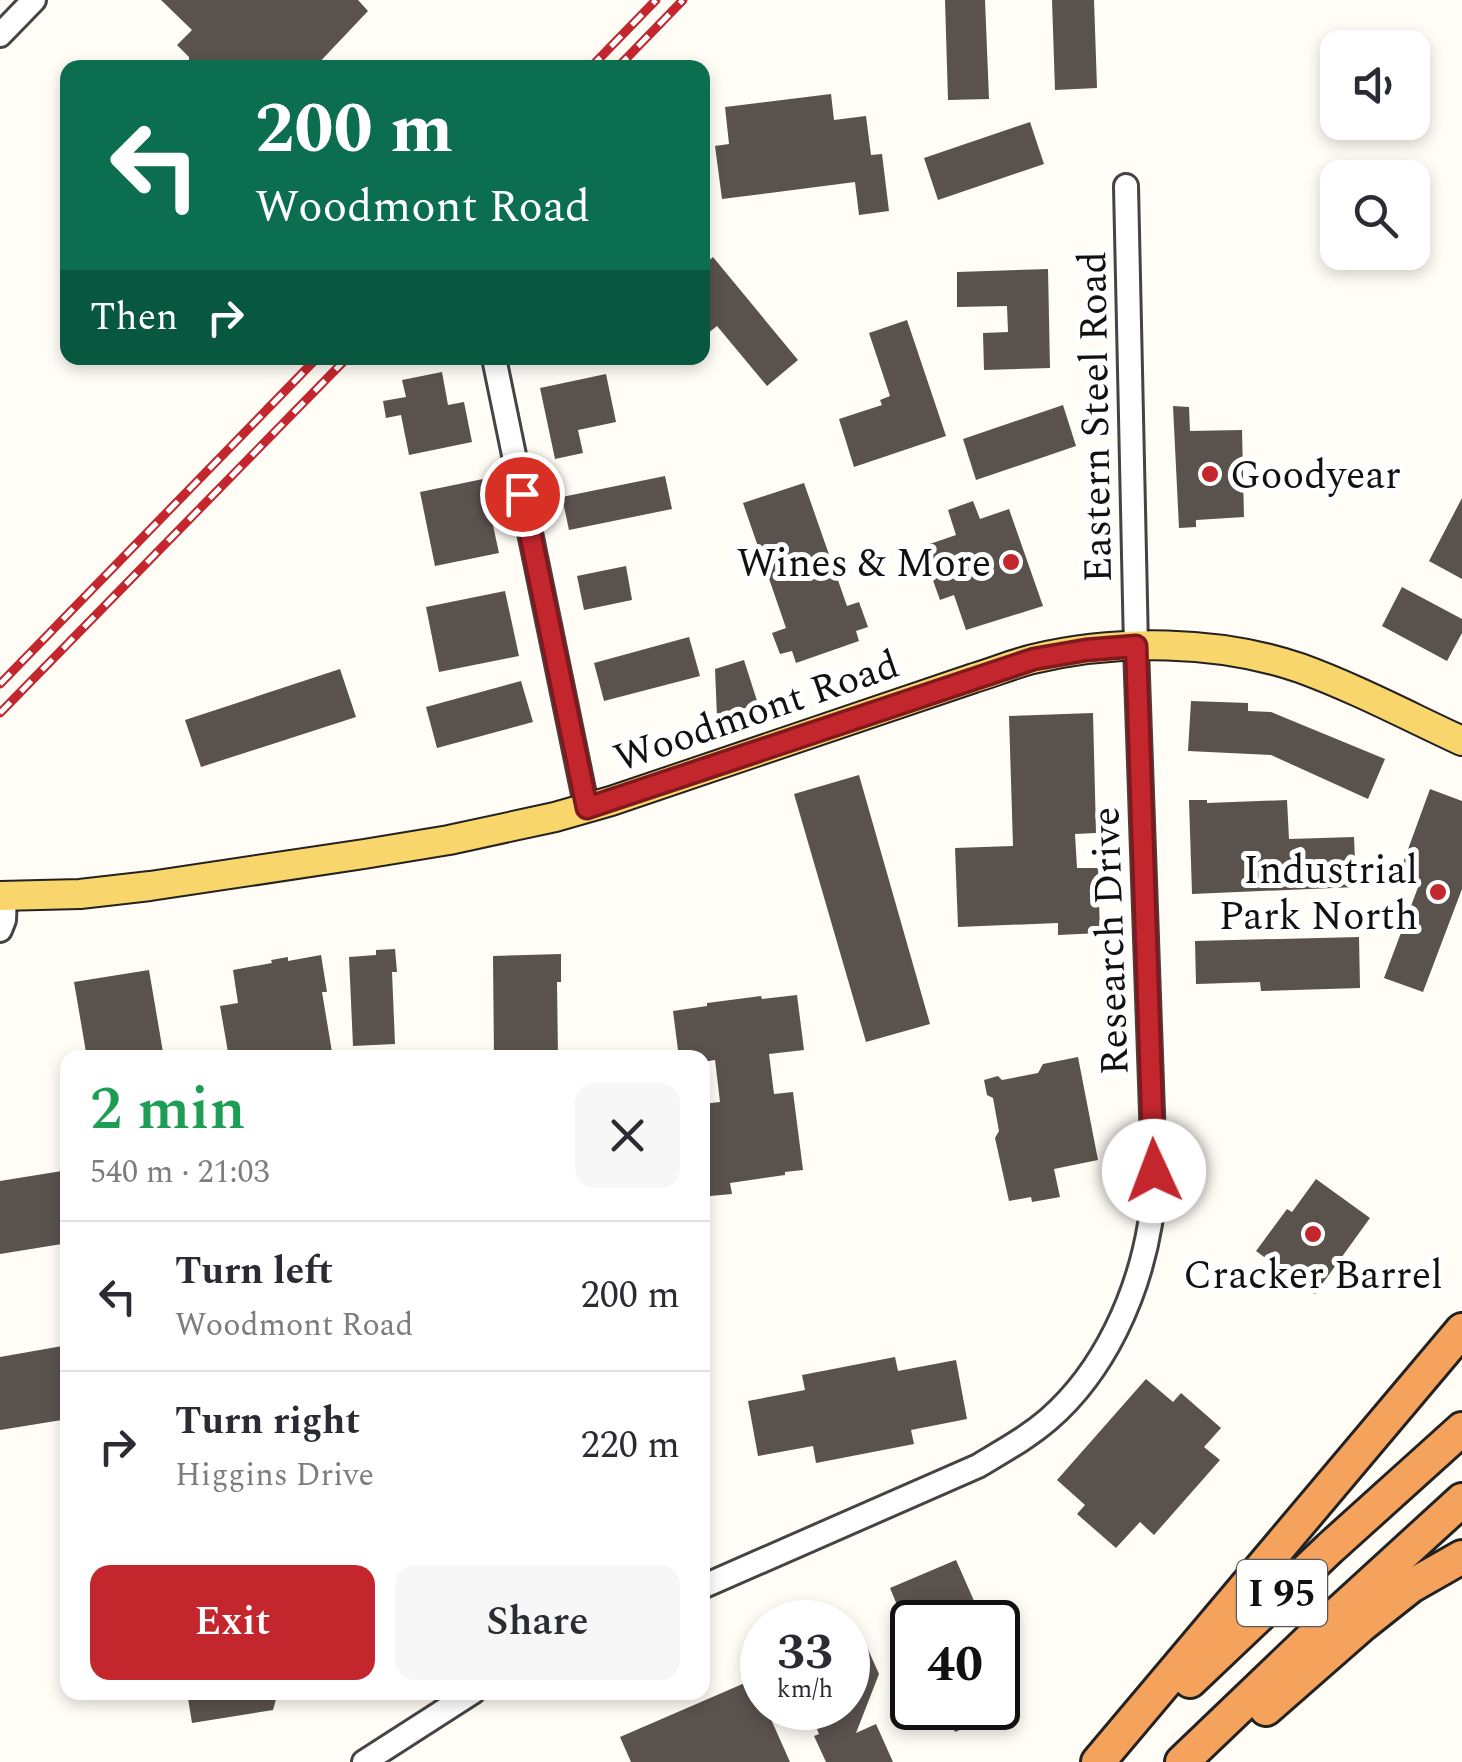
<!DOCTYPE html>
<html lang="en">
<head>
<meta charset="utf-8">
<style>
  body { margin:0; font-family:Spectral,serif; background:#f7f7f7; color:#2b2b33; height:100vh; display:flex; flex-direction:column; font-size:38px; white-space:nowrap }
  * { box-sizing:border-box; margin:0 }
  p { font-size:32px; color:#7c7c81 }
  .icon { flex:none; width:55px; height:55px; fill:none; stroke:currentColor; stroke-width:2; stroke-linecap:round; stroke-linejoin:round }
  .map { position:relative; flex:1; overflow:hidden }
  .side { position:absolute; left:60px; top:1050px; width:650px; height:650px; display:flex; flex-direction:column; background:#fff; border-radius:20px; box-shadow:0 5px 15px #0003 }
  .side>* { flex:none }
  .hud { position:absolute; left:60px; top:60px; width:650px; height:305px; border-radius:20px; box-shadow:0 5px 15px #0003; background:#0b6e4f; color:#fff; overflow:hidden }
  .tools { position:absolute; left:1320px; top:30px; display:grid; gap:20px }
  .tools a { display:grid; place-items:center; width:110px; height:110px; border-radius:20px; background:#fff; box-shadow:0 5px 15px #0003; font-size:50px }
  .speed { position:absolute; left:740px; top:1600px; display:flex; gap:20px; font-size:50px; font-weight:700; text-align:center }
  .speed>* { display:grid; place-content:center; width:130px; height:130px; border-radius:50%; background:#fff; box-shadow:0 5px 15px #0003; line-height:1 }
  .speed small { font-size:25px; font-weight:400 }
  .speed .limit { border:5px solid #111; border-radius:15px; background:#fff; color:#111 }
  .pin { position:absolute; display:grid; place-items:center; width:85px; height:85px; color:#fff; margin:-42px; border:5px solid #fff; border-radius:50%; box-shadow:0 2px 10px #0007 }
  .me { position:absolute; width:110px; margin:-55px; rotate:358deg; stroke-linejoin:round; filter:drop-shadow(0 0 8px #0008) }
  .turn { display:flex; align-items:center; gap:35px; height:210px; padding:0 30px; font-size:45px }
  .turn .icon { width:130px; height:130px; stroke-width:2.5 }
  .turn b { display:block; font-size:70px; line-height:85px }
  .then { display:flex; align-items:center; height:95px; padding:0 30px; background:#0003; gap:20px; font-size:38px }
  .round { display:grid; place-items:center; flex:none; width:105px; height:105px; border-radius:20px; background:#f7f7f7 }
  .summary { display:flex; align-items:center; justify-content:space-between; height:170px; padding:0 30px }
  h1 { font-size:60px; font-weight:600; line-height:75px; color:#1e9e55 }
  .button { display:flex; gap:20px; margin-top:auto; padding:20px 30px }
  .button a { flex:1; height:115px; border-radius:20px; background:#c4262e; color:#fff; font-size:40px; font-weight:600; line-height:115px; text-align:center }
  .button a+a { background:#f7f7f7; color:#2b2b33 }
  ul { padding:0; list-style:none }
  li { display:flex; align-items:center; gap:30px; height:150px; padding:0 30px; border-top:2px solid #e1e1e2 }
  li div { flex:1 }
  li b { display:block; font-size:38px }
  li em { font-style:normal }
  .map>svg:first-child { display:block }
</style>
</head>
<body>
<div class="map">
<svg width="1462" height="1762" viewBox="0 0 1462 1762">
  <rect width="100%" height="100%" fill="#fffdf5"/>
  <g fill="#5a524d">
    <path d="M161 0H358L368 11 314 68H189V57L177 45 192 30Z"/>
    <path d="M945 0H985L989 99 948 100Z"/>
    <path d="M1052 0H1094L1097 88 1055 90Z"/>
    <path d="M831 94 834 120 866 116 871 155 882 154 889 211 859 215 855 182 722 199 715 146 729 144 725 107Z"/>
    <path d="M1030 122 1044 164 938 200 924 158Z"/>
    <path d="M713 257 798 360 767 386 717 326 702 338V266Z"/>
    <path d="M1048 269 1050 368 984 370 983 333 1008 332 1007 306 957 307V272Z"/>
    <path d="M907 320 946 436 854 467 839 419 882 405 880 400 890 396 869 333Z"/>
    <path d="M442 372 448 405 464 402 472 442 409 455 401 415 386 418 383 401 406 397 402 380Z"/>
    <path d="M606 374 616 422 578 430 583 453 555 459 540 388Z"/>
    <path d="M1063 405 1076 446 976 480 963 439Z"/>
    <path d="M1173 406 1189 407 1190 431 1242 430 1244 517 1196 520V527L1179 528Z"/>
    <path d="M665 476 672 509 569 530 562 497Z"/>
    <path d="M483 479 499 553 435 566 420 492Z"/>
    <path d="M804 483 847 606 859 602 868 627 856 631 859 641 796 663 792 651 780 654 772 633 786 628 743 503Z"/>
    <path d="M1462 498V579L1429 561Z"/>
    <path d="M973 501 980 519 1009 509 1043 606 966 630 954 595 940 600 921 547 956 535 948 510Z"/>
    <path d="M626 566 632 600 584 610 577 576Z"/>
    <path d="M1402 587 1462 619V633L1447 661 1382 626Z"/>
    <path d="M505 591 519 656 439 672 426 607Z"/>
    <path d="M689 637 700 676 604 701 594 663Z"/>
    <path d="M744 660 758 704 717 717 715 669Z"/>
    <path d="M340 669 356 717 201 767 185 720Z"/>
    <path d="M521 681 533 722 437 748 426 707Z"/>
    <path d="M1191 701 1248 703V711L1271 712 1385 759 1368 799 1271 755 1188 751Z"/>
    <path d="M1093 713 1096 833 1075 834 1077 868H1098L1100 933 1058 935V923L958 927 955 848 1013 846 1009 716Z"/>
    <path d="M859 775 930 1024 866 1042 794 794Z"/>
    <path d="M1430 789 1462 801V889L1423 992 1384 978 1420 882 1399 874Z"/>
    <path d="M1189 800H1207V803L1287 800 1289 839 1354 837 1356 887 1192 894Z"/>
    <path d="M1359 937 1360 988 1261 991 1260 982 1196 984 1195 941Z"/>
    <path d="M395 949 397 972H392L395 1044 353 1046 349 957 376 955V950Z"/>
    <path d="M561 954V982H557L558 1058H494L493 956Z"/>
    <path d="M321 955 327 992H322L333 1058H229L220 1006 238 1003 233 970 272 963 271 960 288 957V961Z"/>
    <path d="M149 970 164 1058H87L74 982Z"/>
    <path d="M797 995 804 1050 769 1054 774 1094 793 1092 803 1170 785 1172V1175L730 1183 732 1194 710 1196 702 1143V1104L720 1102 715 1060 702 1062V1058H679L673 1011 707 1006V1003L761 996 762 999Z"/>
    <path d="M1078 1057 1098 1160 1054 1169 1060 1197 1032 1202 1031 1197 1009 1201 995 1138 999 1131 993 1098 987 1095 984 1080 998 1076 1002 1080 1038 1073 1043 1064Z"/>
    <path d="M68 1170V1243L0 1254V1181Z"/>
    <path d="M1316 1179 1370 1218 1315 1294 1256 1251 1287 1209 1292 1212Z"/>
    <path d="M68 1345V1419L0 1430V1357Z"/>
    <path d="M895 1357 898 1371 956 1360 967 1419 911 1430 914 1444 816 1463 813 1446 758 1456 748 1401 805 1390 802 1375Z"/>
    <path d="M1146 1379 1173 1402 1181 1393 1221 1428 1204 1447 1220 1460 1154 1535 1140 1522 1116 1548 1077 1514 1085 1505 1057 1480Z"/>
    <path d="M956 1560 975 1603 971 1605 978 1622H904L890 1588Z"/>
    <path d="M867 1647 879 1674 856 1733 876 1724 893 1762H826L814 1736 819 1734 808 1708H848V1655Z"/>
    <path d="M998 1667 1014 1707 955 1732 945 1708H998Z"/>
    <path d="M754 1679 762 1698V1708H766L790 1762H631L620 1737Z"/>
    <path d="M187 1692H278L273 1710 192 1723Z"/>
  </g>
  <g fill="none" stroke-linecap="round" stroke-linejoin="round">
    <g stroke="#444" stroke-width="28">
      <g id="minor">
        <path d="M0 35 34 0"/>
        <path d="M494 358 587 809"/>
        <path d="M0 930 4 920 5 897"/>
        <path d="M702 1587 978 1466C1003 1451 1027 1438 1049 1419 1104 1371 1138 1296 1150 1224 1153 1207 1153 1188 1154 1171L1136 647 1126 186"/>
        <path d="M364 1762 473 1692"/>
      </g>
    </g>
    <g stroke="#222" stroke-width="32">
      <path id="major" d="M0 896 80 894 150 886 364 854 449 840 555 817 611 801 974 678C994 672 1013 664 1033 659 1117 639 1218 640 1300 668 1355 688 1408 716 1462 741"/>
    </g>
    <g stroke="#222" stroke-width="38">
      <g id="highway">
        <path d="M1190 1681 1330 1548 1462 1429"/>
        <path d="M1266 1709 1363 1624 1411 1586 1462 1557"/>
        <path d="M1098 1762 1462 1330"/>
        <path d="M1182 1762 1323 1627 1462 1500"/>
      </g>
    </g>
    <use href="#minor" stroke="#fff" stroke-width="22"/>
    <use href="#major" stroke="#f9d66b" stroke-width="28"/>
    <use href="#highway" stroke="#f5a25d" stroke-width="32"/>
    <g stroke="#c4262e" stroke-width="9">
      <g id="rail">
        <path d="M590 68 656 0"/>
        <path d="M617 68 683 0"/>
        <path d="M0 684 317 358"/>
        <path d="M0 713 347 358"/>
      </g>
    </g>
    <use href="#rail" stroke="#fff" stroke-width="5" stroke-dasharray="15" stroke-linecap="butt"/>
  </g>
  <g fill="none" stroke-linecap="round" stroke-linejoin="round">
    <g stroke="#7f191e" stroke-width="25">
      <path id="route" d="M522 494 587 808 1034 659 1086 650 1136 646 1154 1171"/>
    </g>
    <use href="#route" stroke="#c4262e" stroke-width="18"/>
  </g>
  <g fill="#c4262e" stroke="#fff" stroke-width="4">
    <circle cx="1210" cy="474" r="10"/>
    <circle cx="1011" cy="562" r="10"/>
    <circle cx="1438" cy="892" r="10"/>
    <circle cx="1313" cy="1234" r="10"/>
  </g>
  <g text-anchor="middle" stroke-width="10" stroke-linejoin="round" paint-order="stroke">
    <rect fill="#fff" stroke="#585858" stroke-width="2.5" x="1237" y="1560" width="90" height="66" rx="8"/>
    <g font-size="38" font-weight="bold" fill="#111">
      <text x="1282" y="1606">I 95</text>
    </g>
    <g font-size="40" fill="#111" stroke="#fff">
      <text transform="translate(1094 417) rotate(-91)" y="14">Eastern Steel Road</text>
      <text transform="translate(756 710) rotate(-19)" y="14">Woodmont Road</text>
      <text transform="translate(1109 941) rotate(-92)" y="14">Research Drive</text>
    </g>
    <g font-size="40" fill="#111" stroke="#fff" text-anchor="end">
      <text x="1230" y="488" text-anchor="start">Goodyear</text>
      <text x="991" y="576">Wines &amp; More</text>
      <text x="1418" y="883">Industrial<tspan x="1418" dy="46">Park North</tspan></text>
      <text x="1313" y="1288" text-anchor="middle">Cracker Barrel</text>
    </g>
  </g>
</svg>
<div class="tools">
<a><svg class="icon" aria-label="sound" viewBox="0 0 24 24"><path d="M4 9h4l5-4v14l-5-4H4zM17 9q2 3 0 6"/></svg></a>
<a><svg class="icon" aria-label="search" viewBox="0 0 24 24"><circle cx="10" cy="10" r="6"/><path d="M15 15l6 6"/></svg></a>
</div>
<div class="speed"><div>33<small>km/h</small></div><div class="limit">40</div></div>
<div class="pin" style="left:522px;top:494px;background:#d93025"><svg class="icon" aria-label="arrive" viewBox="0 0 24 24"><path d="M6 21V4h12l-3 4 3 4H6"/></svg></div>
<svg class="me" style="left:1154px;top:1171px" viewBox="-20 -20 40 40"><circle r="19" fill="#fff"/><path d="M0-13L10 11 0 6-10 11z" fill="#c4262e"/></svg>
<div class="hud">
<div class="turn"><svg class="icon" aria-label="left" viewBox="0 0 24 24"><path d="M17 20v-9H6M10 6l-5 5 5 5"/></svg><div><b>200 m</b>Woodmont Road</div></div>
<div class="then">Then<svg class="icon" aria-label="right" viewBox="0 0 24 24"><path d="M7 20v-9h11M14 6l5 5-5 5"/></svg></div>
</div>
<section class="side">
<div class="summary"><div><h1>2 min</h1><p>540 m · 21:03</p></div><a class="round"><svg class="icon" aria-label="close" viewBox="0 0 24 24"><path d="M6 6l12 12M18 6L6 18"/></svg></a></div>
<ul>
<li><svg class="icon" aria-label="left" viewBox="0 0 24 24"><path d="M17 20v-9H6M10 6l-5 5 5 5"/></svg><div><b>Turn left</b><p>Woodmont Road</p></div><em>200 m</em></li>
<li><svg class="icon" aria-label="right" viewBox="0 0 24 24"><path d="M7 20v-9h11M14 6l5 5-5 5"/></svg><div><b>Turn right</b><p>Higgins Drive</p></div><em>220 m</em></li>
</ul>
<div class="button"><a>Exit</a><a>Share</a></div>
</section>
</div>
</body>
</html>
